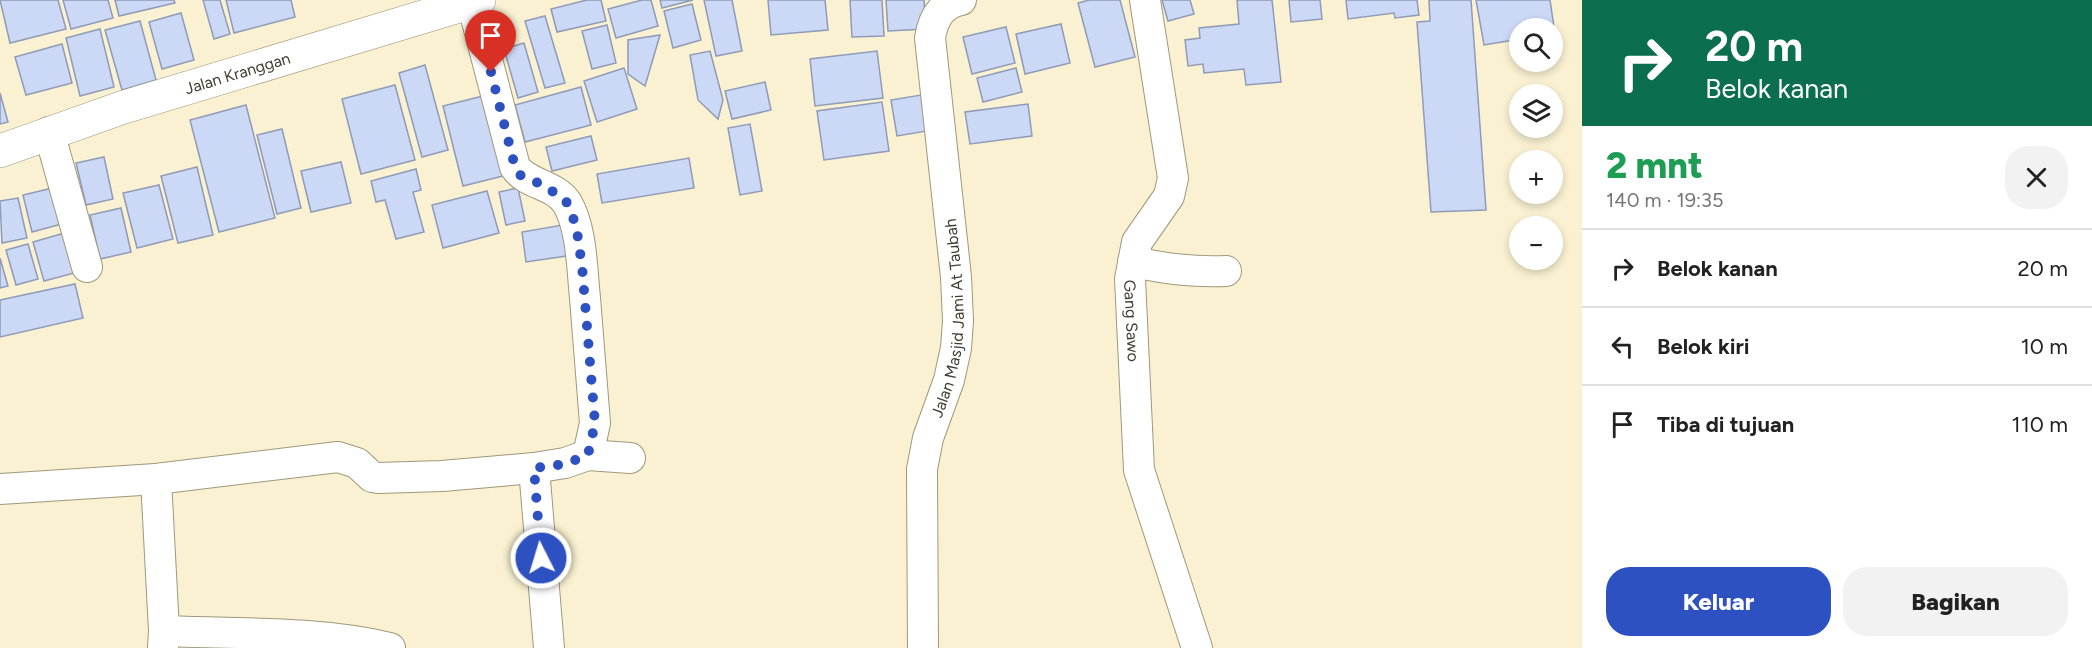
<!DOCTYPE html>
<html lang="id">
<head>
<meta charset="utf-8">
<style>
  body { margin:0; font-family:Figtree,sans-serif; background:#f2f2f2; color:#222; height:100vh; display:flex; flex-direction:column; font-size:22px; white-space:nowrap }
  * { box-sizing:border-box; margin:0 }
  p { font-size:20px; color:#767676 }
  .icon { flex:none; width:33px; height:33px; fill:none; stroke:currentColor; stroke-width:2; stroke-linecap:round; stroke-linejoin:round }
  .map { position:relative; flex:1; overflow:hidden }
  .details { display:flex; flex-direction:column; background:#fff; width:510px }
  .details>* { flex:none }
  .guide { background:#0b6e4f; color:#fff; overflow:hidden }
  .tools { position:absolute; left:1509px; top:18px; display:grid; gap:12px }
  .tools a { display:grid; place-items:center; width:54px; height:54px; border-radius:50%; background:#fff; box-shadow:0 3px 9px #0003; font-size:30px }
  .pin { position:absolute; display:grid; place-items:center; width:51px; height:51px; color:#fff; margin:-62px -26px; border-radius:50% 50% 50% 0; rotate:-45deg; box-shadow:0 0 6px #0007 }
  .pin .icon { rotate:45deg }
  .me { position:absolute; width:66px; margin:-33px; rotate:355deg; stroke-linejoin:round; filter:drop-shadow(0 0 4px #0008) }
  .turn { display:flex; align-items:center; gap:21px; height:126px; padding:0 24px; font-size:27px }
  .turn .icon { width:78px; height:78px; stroke-width:2.5 }
  .turn b { display:block; font-size:42px; line-height:51px }
  .round { display:grid; place-items:center; flex:none; width:63px; height:63px; border-radius:24px; background:#f2f2f2 }
  .headline { display:flex; align-items:center; justify-content:space-between; height:102px; padding:0 24px }
  h1 { font-size:36px; font-weight:800; line-height:45px; color:#1e9e55 }
  .primary-button { display:flex; gap:12px; margin-top:auto; padding:12px 24px }
  .primary-button a { flex:1; height:69px; border-radius:24px; background:#2d51c1; color:#fff; font-size:24px; font-weight:800; line-height:69px; text-align:center }
  .primary-button a+a { background:#f2f2f2; color:#222 }
  ul { padding:0; list-style:none }
  li { display:flex; align-items:center; gap:18px; height:78px; padding:0 24px; border-top:2px solid #e0e0e0 }
  li div { flex:1 }
  li b { display:block; font-size:22px }
  li em { font-style:normal }
  main { display:flex; flex:1; min-height:0 }
  .map>svg:first-child { display:block }
</style>
</head>
<body>
<main>
<div class="map">
<svg width="1582" height="648" viewBox="0 0 1582 648">
  <rect width="100%" height="100%" fill="#f9f1d1"/>
  <g fill="#cbd8f6" stroke="#8f9bb7" stroke-width="1.5">
    <path d="M0 0H58L66 29 10 43Z"/>
    <path d="M63 0H108L113 18 71 29Z"/>
    <path d="M115 0H174L175 3 119 16Z"/>
    <path d="M203 0H220L230 34 214 39Z"/>
    <path d="M226 0H291L295 17 234 33Z"/>
    <path d="M587 0H601L606 21 557 32 551 9Z"/>
    <path d="M642 0H651L658 26 616 38 608 9Z"/>
    <path d="M660 0H693L662 8Z"/>
    <path d="M704 0H732L742 51 716 56Z"/>
    <path d="M768 0H825L828 30 771 35Z"/>
    <path d="M850 0H882L884 36 852 37Z"/>
    <path d="M886 0H924L926 29 888 31Z"/>
    <path d="M1089 0H1120L1135 57 1095 67 1078 3Z"/>
    <path d="M1162 0H1190L1194 14 1168 21Z"/>
    <path d="M1237 0H1272L1281 82 1246 85 1244 69 1204 73 1203 64 1188 66 1185 40 1200 38 1199 28 1239 24Z"/>
    <path d="M1289 0H1320L1322 19 1291 22Z"/>
    <path d="M1346 0H1417L1419 15 1395 18 1394 13 1348 19Z"/>
    <path d="M1429 0H1471L1486 210 1431 212 1417 22 1430 21Z"/>
    <path d="M1476 0H1550L1555 34H1552V28H1520V39L1484 45Z"/>
    <path d="M692 4 701 40 673 48 664 11Z"/>
    <path d="M181 13 194 60 162 69 149 22Z"/>
    <path d="M545 16 565 83 545 88 525 21Z"/>
    <path d="M140 21 156 80 122 90 105 30Z"/>
    <path d="M1061 24 1070 63 1025 74 1016 34Z"/>
    <path d="M607 25 616 63 592 69 582 31Z"/>
    <path d="M1006 27 1015 63 972 74 963 37Z"/>
    <path d="M100 29 114 87 80 96 66 38Z"/>
    <path d="M660 35 645 86 628 74V40Z"/>
    <path d="M524 43 538 92 518 98 504 49Z"/>
    <path d="M62 44 72 83 26 95 15 57Z"/>
    <path d="M710 51 723 100 718 119 698 100 690 55Z"/>
    <path d="M877 51 883 98 815 106 810 59Z"/>
    <path d="M425 65 448 150 422 157 399 73Z"/>
    <path d="M624 68 637 109 597 122 584 81Z"/>
    <path d="M1016 68 1022 92 983 102 977 78Z"/>
    <path d="M765 82 771 110 732 119 725 91Z"/>
    <path d="M395 85 415 160 361 174 342 99Z"/>
    <path d="M581 87 591 125 525 142 515 105Z"/>
    <path d="M0 93 8 122 0 124Z"/>
    <path d="M927 94 933 130 897 136 891 100Z"/>
    <path d="M487 95 507 175 463 186 443 106Z"/>
    <path d="M882 102 889 151 824 160 817 111Z"/>
    <path d="M1028 104 1032 136 970 144 965 112Z"/>
    <path d="M246 105 275 218 219 232 190 120Z"/>
    <path d="M750 124 762 191 740 195 728 128Z"/>
    <path d="M282 129 301 208 277 214 257 135Z"/>
    <path d="M591 136 597 160 552 171 546 147Z"/>
    <path d="M104 157 113 199 86 205 76 163Z"/>
    <path d="M689 158 694 188 602 203 597 174Z"/>
    <path d="M341 162 351 203 311 212 301 171Z"/>
    <path d="M197 167 213 235 178 243 161 176Z"/>
    <path d="M416 169 421 190 413 192 424 232 396 239 385 200 376 202 371 181Z"/>
    <path d="M159 185 173 239 137 248 123 193Z"/>
    <path d="M61 186 69 222 32 232 23 195Z"/>
    <path d="M518 188 525 221 506 225 499 192Z"/>
    <path d="M487 191 499 233 443 248 432 205Z"/>
    <path d="M18 198 27 238 2 243 0 201Z"/>
    <path d="M121 208 131 252 100 259 90 215Z"/>
    <path d="M568 224 573 255 526 262 522 232Z"/>
    <path d="M68 232 78 272 44 281 33 242Z"/>
    <path d="M28 244 38 279 16 285 6 250Z"/>
    <path d="M0 258 8 286 0 288Z"/>
    <path d="M75 284 83 318 0 337V300Z"/>
  </g>
  <g fill="none" stroke-linecap="round" stroke-linejoin="round">
    <g stroke="#9f987a" stroke-width="32">
      <g id="minor">
        <path id="s1" d="M1145 0 1173 178 1169 196 1137 242 1130 279 1139 470 1197 648"/>
        <path d="M472 2 515 167C527 185 555 184 567 203 582 228 582 270 585 298 588 340 592 381 595 423L588 455 565 463 534 468 549 648"/>
        <path d="M49 132 87 267"/>
        <path d="M1133 262C1168 269 1190 272 1226 271"/>
        <path d="M588 455 630 458"/>
        <path d="M156 479 164 631 163 648"/>
        <path d="M0 489 156 479 338 457 357 463 372 477 378 478 442 476 534 468"/>
        <path d="M164 631C238 634 318 631 390 648"/>
        <path id="s2" d="M923 648 922 469 928 438 949 380 956 348 958 321 956 277 930 38C933 19 941 4 961 0"/>
      </g>
    </g>
    <g stroke="#9f987a" stroke-width="34">
      <g id="major">
        <path id="s3" d="M0 151 121 108 479 0"/>
      </g>
    </g>
    <use href="#minor" stroke="#fff" stroke-width="30"/>
    <use href="#major" stroke="#fff" stroke-width="33"/>
  </g>
  <g fill="none" stroke-linecap="round" stroke-linejoin="round">
    <path stroke="#2d51c1" stroke-width="10" stroke-dasharray="0 18" d="M491 72 515 167 520 175 545 186 566 201 576 225 582 266 595 423 588 455 565 464 534 468 541 558"/>
  </g>
  <g text-anchor="middle" stroke-width="4.5" stroke-linejoin="round" paint-order="stroke">
    <g font-size="16" fill="#403d30" stroke="#f9f1d1">
      <text dy="6" stroke="none"><textPath href="#s3" startOffset="250">Jalan Kranggan</textPath></text>
      <text dy="6" stroke="none"><textPath href="#s2" startOffset="334">Jalan Masjid Jami At Taubah</textPath></text>
      <text dy="6" stroke="none"><textPath href="#s1" startOffset="334">Gang Sawo</textPath></text>
    </g>
  </g>
</svg>
<div class="tools">
<a><svg class="icon" aria-label="search" viewBox="0 0 24 24"><circle cx="10" cy="10" r="6"/><path d="M15 15l6 6"/></svg></a>
<a><svg class="icon" aria-label="layers" viewBox="0 0 24 24"><path d="M12 4l9 5-9 5-9-5zM3 14l9 5 9-5"/></svg></a>
<a>+</a>
<a>−</a>
</div>
<div class="pin" style="left:491px;top:72px;background:#d93025"><svg class="icon" aria-label="arrive" viewBox="0 0 24 24"><path d="M6 21V4h12l-3 4 3 4H6"/></svg></div>
<svg class="me" style="left:541px;top:558px" viewBox="-20 -20 40 40"><circle r="17" fill="#2d51c1" stroke="#fff" stroke-width="3"/><path d="M0-11L8 9 0 5-8 9z" fill="#fff"/></svg>
</div>
<section class="details">
<div class="guide">
<div class="turn"><svg class="icon" aria-label="right" viewBox="0 0 24 24"><path d="M7 20v-9h11M14 6l5 5-5 5"/></svg><div><b>20 m</b>Belok kanan</div></div>
</div>
<div class="headline"><div><h1>2 mnt</h1><p>140 m · 19:35</p></div><a class="round"><svg class="icon" aria-label="close" viewBox="0 0 24 24"><path d="M6 6l12 12M18 6L6 18"/></svg></a></div>
<ul>
<li><svg class="icon" aria-label="right" viewBox="0 0 24 24"><path d="M7 20v-9h11M14 6l5 5-5 5"/></svg><div><b>Belok kanan</b></div><em>20 m</em></li>
<li><svg class="icon" aria-label="left" viewBox="0 0 24 24"><path d="M17 20v-9H6M10 6l-5 5 5 5"/></svg><div><b>Belok kiri</b></div><em>10 m</em></li>
<li><svg class="icon" aria-label="arrive" viewBox="0 0 24 24"><path d="M6 21V4h12l-3 4 3 4H6"/></svg><div><b>Tiba di tujuan</b></div><em>110 m</em></li>
</ul>
<div class="primary-button"><a>Keluar</a><a>Bagikan</a></div>
</section>
</main>
</body>
</html>
